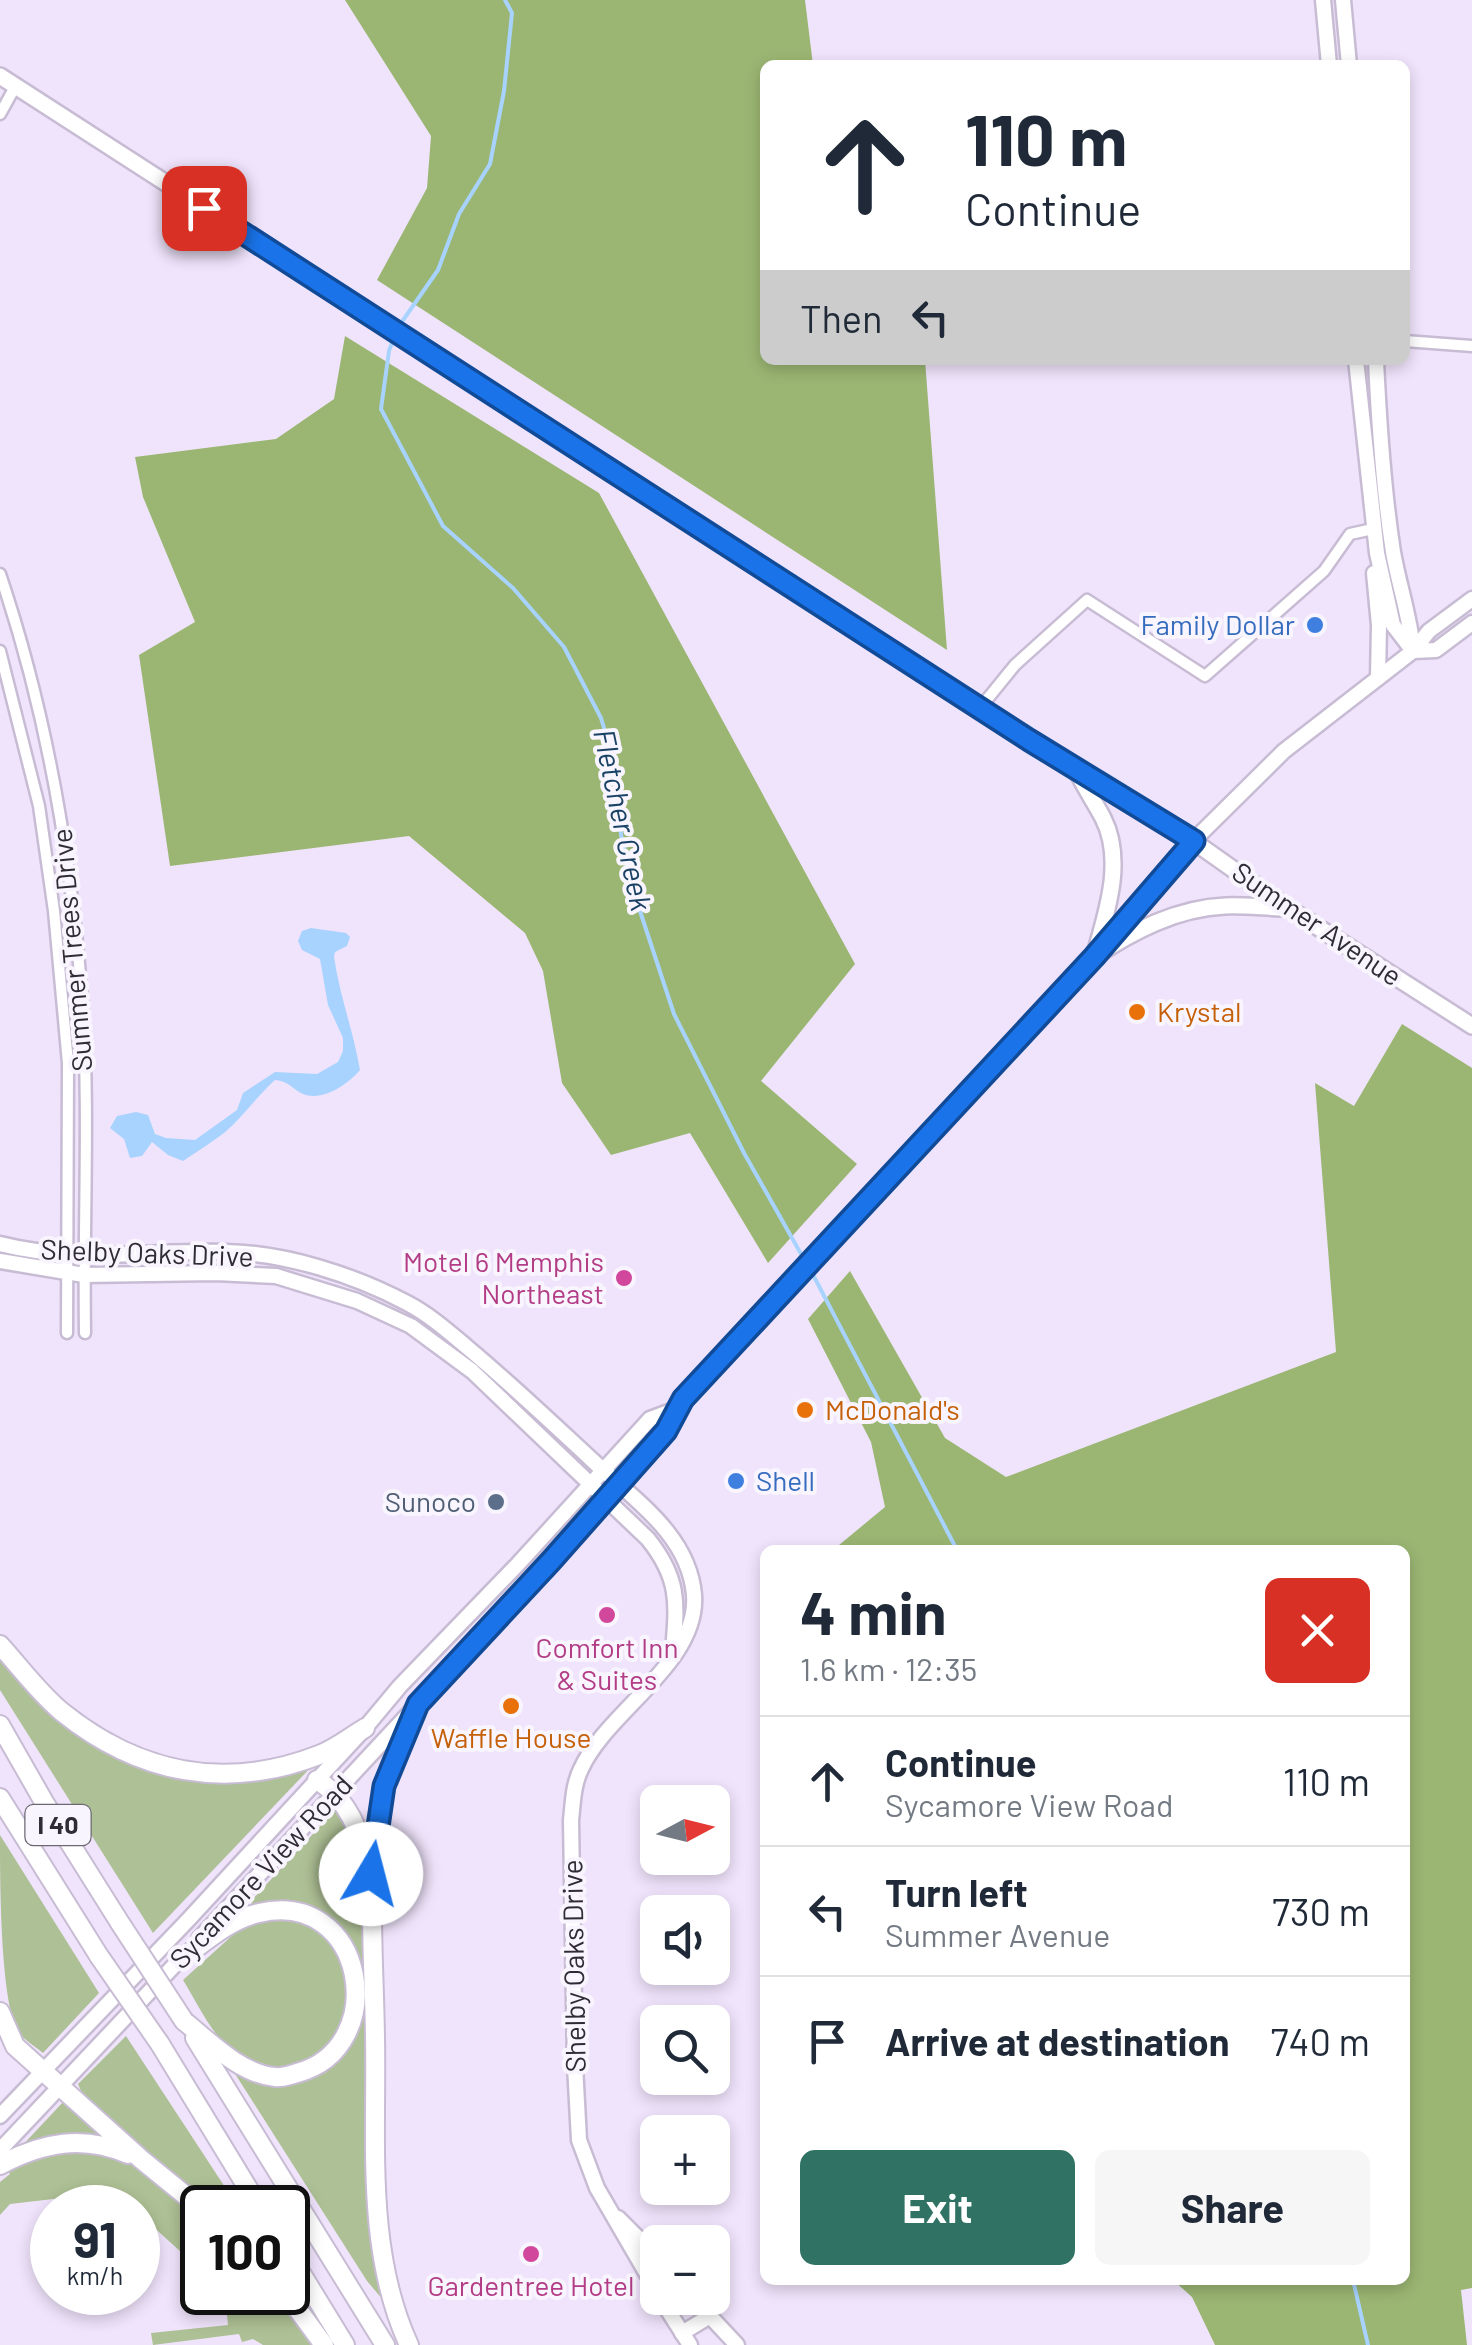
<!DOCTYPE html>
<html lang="en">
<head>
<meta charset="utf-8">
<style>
  body { margin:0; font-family:Barlow,sans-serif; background:#f6f6f7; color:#1f2937; height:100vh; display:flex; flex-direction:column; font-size:38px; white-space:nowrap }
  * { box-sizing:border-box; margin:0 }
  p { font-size:32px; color:#747a83 }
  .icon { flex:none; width:55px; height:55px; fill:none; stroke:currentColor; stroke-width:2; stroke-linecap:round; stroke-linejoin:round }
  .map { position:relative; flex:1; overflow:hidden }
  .details { position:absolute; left:760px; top:1545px; width:650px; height:740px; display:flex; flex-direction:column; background:#fff; border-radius:15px; box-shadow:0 5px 15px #0003 }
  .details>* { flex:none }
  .top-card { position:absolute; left:760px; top:60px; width:650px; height:305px; border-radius:15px; box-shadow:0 5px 15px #0003; background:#fff; color:#1f2937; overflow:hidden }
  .needle { width:65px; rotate:83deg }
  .tools { position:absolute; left:640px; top:1785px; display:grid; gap:20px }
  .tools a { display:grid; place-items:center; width:90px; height:90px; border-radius:15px; background:#fff; box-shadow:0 5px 15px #0003; font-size:50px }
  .speed { position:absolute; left:30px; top:2185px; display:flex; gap:20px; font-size:50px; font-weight:700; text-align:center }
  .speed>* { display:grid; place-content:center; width:130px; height:130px; border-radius:50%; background:#fff; box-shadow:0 5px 15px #0003; line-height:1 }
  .speed small { font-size:25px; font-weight:400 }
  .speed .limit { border:5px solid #111; border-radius:15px; background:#fff; color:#111 }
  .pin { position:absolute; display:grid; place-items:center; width:85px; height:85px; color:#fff; margin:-42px; border-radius:20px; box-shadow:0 5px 15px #0006 }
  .me { position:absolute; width:110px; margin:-55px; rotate:8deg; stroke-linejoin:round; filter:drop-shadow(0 0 8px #0008) }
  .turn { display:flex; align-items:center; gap:35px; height:210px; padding:0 40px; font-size:45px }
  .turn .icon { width:130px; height:130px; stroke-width:2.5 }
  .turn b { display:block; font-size:70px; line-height:85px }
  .then { display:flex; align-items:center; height:95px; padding:0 40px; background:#0003; gap:20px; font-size:38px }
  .round { display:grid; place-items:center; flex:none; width:105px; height:105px; border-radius:15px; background:#f6f6f7 }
  .headline { display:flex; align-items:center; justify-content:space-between; height:170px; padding:0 40px }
  h1 { font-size:60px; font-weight:700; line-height:75px }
  .primary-button { display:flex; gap:20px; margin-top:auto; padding:20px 40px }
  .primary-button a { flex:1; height:115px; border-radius:15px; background:#307365; color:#fff; font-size:40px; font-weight:700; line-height:115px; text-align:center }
  .primary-button a+a { background:#f6f6f7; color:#1f2937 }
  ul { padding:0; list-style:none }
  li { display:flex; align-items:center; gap:30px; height:130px; padding:0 40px; border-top:2px solid #e0e1e3 }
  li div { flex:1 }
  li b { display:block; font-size:38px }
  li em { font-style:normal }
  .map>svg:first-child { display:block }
</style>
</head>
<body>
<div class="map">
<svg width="1472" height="2345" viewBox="0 0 1472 2345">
  <rect width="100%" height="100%" fill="#f0e4fc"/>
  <g fill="#aec095">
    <path d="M0 1660 47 1709 133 1766 200 1780 315 1763 153 1933 0 1690Z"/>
    <path d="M336 1809 343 1810 365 1875 384 2301 367 2281 232 2069C383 2151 423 1873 252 1907L251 1901Z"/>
    <path d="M0 1835 99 1993 43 2053C35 2046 24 2040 18 2032 0 2001 0 1877 0 1835Z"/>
    <path d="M279 1914C288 1916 300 1918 308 1922 315 1925 320 1933 325 1938 331 1945 342 1953 344 1961 367 2030 303 2100 237 2055 213 2038 198 2004 183 1980L235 1933Z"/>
    <path d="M126 2036 238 2207H212L88 2107 78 2084Z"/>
    <path d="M64 2101 108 2137 19 2149Z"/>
    <path d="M69 2147 118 2156 162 2184 202 2220V2271L138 2213V2208L131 2207 114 2192 10 2204 0 2215V2182L10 2174 7 2170 22 2158Z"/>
    <path d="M208 2293H276L315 2345H263L253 2339 242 2342 239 2334 153 2345 151 2333 228 2325 225 2294 208 2295Z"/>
  </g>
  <g fill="#9bb673">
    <path d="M345 0H805L813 65H765V360H925L947 650 377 280 427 188 431 136Z"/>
    <path d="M345 336 599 493 855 964 761 1081 857 1164 768 1263 690 1133 611 1155 562 1083 543 971 525 933 409 836 170 866 139 655 195 622 143 497 135 457 276 439 334 399Z"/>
    <path d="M1402 1024 1472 1068V2288L1461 2290 1467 2345H1215L1192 2297 1173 2280H1405V1550H833L885 1507 871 1442 808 1319 850 1271 945 1438 1006 1477 1336 1352 1315 1083 1354 1106Z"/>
  </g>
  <path fill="#a7d3fe" d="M311 928 346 933 350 937 347 946 335 952 334 957C340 997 353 1030 360 1070 348 1084 323 1102 303 1094 292 1089 289 1081 275 1080 256 1097 243 1117 224 1133 211 1143 196 1152 183 1161L168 1155 152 1142 142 1156 130 1158 124 1139 110 1128 117 1116 136 1112 148 1115 155 1134 166 1138 195 1140 237 1110 243 1093 275 1072 317 1074 338 1062 343 1051V1038L328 1005 320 959 302 950 298 941 302 931Z"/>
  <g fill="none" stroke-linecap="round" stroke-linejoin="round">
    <g stroke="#a7d3fe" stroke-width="4">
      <path d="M399 326 438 270 459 214 490 164 504 91 512 13 505 0"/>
      <path d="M395 335 389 351 381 409 443 526 513 588 564 647 601 718 619 777 621 835 637 902 674 1014 744 1153 805 1261"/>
      <path d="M810 1269 957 1550"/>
      <path d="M1353 2280 1368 2345"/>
    </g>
    <g stroke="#c7bcd3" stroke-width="15">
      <g id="street">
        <path d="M0 114 15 87"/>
        <path d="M1405 341 1472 346"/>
        <path d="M0 574C46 710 71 855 82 999 90 1110 83 1222 85 1333"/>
        <path d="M0 651 39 806 54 911 68 1063 67 1333"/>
        <path d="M980 708 1015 665 1087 600 1205 676 1324 571 1350 534 1373 529"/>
      </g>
    </g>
    <g stroke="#c7bcd3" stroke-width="19">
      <g id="secondary">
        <path d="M1323 0 1329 65"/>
        <path d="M1343 0 1349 65"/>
        <path d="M1356 360 1377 553 1393 625 1413 651"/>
        <path d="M1376 360C1379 425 1383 488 1393 552 1399 586 1410 617 1413 650"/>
        <path d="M1374 573 1379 625 1378 678"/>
        <path d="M1413 651 1436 650 1472 623"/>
        <path d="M0 1244C80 1264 147 1250 226 1252 286 1253 354 1275 407 1303 430 1315 449 1332 468 1348 511 1384 551 1422 592 1460 632 1498 689 1534 694 1595 699 1663 607 1711 581 1769 573 1785 573 1803 571 1820L575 2065 579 2140 597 2188 658 2293"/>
        <path d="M0 1261 84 1275 216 1273 276 1276 357 1301 411 1326 472 1371 648 1539C680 1579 677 1603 673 1652"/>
        <path d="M199 1939 551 1561 666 1431 683 1399 1094 957 1193 841 1284 751 1413 651 1429 631 1472 599"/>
        <path d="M0 2116 188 1920 365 1728 400 1686 518 1564 650 1419 674 1410"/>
        <path d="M0 2150 185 1954"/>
        <path d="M618 2218 658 2258"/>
        <path d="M660 2298 690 2345"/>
        <path d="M693 2298 737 2345"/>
        <path d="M682 2333 710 2316"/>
      </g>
    </g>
    <g stroke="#c7bcd3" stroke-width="20">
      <g id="primary">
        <path d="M0 76 1029 740 1193 841 1288 908 1472 1026"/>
        <path d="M1076 769C1084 787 1094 801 1103 818 1125 861 1106 914 1094 957"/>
        <path d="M1094 957C1133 931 1177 908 1225 906 1245 905 1267 908 1288 908"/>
      </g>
    </g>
    <g stroke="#c7bcd3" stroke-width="22">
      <g id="highway">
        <path d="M0 1645C20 1667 39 1693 62 1712 139 1774 226 1791 319 1755 335 1749 350 1737 365 1728"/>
        <path d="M0 1725 44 1802 120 1923"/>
        <path d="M317 1780C350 1800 359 1833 370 1868"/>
        <path d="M0 1798 99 1956"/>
        <path d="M180 1960C204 1943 230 1919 259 1913 366 1888 392 2048 297 2073 290 2075 282 2078 275 2077 240 2074 209 2041 184 2021"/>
        <path d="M0 2012 15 2046 142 2160 202 2209"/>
        <path d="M195 2038 385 2345"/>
        <path d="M160 2044 260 2208"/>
        <path d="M0 2165C43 2142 83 2135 128 2154"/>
        <path d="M288 2252 345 2345"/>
        <path d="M285 2292 324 2345"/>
        <path d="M409 2345C365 2250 377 2140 375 2038 374 1955 365 1870 384 1788 390 1760 406 1731 418 1704"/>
      </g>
    </g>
    <use href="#street" stroke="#fff" stroke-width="10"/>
    <use href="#secondary" stroke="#fff" stroke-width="14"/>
    <use href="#primary" stroke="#fff" stroke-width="15"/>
    <use href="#highway" stroke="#fff" stroke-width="18"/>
    <g stroke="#c7bcd3" stroke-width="22" stroke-linecap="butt">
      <g id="highway-bridge">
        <path d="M120 1923 184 2021"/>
        <path d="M99 1956 160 2044"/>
      </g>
    </g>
    <use href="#highway-bridge" stroke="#fff" stroke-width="18"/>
  </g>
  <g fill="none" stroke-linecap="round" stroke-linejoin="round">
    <g stroke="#114b97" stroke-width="25">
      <path id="route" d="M204 208 1029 740 1194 841 1094 957 683 1399 666 1431 551 1561 418 1704 384 1786 371 1874"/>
    </g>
    <use href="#route" stroke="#1a73e8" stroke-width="18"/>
  </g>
  <g fill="#3f7fe0" stroke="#f9f5fe" stroke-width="4">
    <circle cx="1315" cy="625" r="10"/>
    <circle cx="736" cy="1481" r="10"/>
  </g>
  <g fill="#e8710a" stroke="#f9f5fe" stroke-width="4">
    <circle cx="1137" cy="1012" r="10"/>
    <circle cx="805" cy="1410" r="10"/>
    <circle cx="511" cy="1706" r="10"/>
  </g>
  <g fill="#d1479c" stroke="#f9f5fe" stroke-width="4">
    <circle cx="624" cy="1278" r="10"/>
    <circle cx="607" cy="1615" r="10"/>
    <circle cx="531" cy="2254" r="10"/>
  </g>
  <circle fill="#5c6f8a" stroke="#f9f5fe" stroke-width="4" cx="496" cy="1502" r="10"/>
  <g text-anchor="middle" stroke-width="8" stroke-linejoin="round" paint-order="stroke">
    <rect fill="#f9f5fe" stroke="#6c6871" stroke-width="2.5" x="25.5" y="1805" width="65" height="40" rx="8"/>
    <g font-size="25" font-weight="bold" fill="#302c35">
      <text x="58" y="1834">I 40</text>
    </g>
    <g font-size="28" fill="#366cbe" stroke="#f9f5fe" text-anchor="end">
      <text x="1295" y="635">Family Dollar</text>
      <text x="756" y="1491" text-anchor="start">Shell</text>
    </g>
    <g font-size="28" fill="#302c35" stroke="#f9f5fe">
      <text transform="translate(1317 924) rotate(34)" y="10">Summer Avenue</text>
      <text transform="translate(72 950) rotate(-95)" y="10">Summer Trees Drive</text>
      <text transform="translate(147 1253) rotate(2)" y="10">Shelby Oaks Drive</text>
      <text transform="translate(261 1872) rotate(-47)" y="10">Sycamore View Road</text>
      <text transform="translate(574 1966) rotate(-91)" y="10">Shelby Oaks Drive</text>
    </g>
    <g font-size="28" fill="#c56008" stroke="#f9f5fe" text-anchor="start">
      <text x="1157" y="1022">Krystal</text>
      <text x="825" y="1420">McDonald's</text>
      <text x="511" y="1748" text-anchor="middle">Waffle House</text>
    </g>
    <g font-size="28" fill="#b23c85" stroke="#f9f5fe">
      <text x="604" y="1272" text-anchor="end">Motel 6 Memphis<tspan x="604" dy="32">Northeast</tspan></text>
      <text x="607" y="1658">Comfort Inn<tspan x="607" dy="32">&amp; Suites</tspan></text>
      <text x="531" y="2296">Gardentree Hotel</text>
    </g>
    <g font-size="28" fill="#4e5e75" stroke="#f9f5fe" text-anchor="end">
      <text x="476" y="1512">Sunoco</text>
    </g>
    <g font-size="30" font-style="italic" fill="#194265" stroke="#f9f5fe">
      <text transform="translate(622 820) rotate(78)" y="10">Fletcher Creek</text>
    </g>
  </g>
</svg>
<div class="tools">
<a><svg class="needle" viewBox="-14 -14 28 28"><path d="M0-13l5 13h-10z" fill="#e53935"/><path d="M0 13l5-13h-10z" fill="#747a83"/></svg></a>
<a><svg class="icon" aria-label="sound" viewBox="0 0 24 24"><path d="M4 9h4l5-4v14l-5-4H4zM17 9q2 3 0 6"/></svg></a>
<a><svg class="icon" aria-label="search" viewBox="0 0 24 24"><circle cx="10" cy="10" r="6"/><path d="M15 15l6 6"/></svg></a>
<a>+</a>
<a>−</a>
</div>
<div class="speed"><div>91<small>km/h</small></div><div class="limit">100</div></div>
<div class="pin" style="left:204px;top:208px;background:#d93025"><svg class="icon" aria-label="arrive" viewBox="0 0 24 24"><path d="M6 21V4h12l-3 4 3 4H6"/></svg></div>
<svg class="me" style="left:371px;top:1874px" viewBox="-20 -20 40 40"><circle r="19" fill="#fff"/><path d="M0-13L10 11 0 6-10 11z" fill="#1a73e8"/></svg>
<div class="top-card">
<div class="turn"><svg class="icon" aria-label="ahead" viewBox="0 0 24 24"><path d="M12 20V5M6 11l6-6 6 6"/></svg><div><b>110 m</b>Continue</div></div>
<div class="then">Then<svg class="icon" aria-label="left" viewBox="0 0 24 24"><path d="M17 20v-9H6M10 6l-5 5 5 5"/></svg></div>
</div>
<section class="details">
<div class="headline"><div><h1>4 min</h1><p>1.6 km · 12:35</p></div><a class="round" style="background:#d93025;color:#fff"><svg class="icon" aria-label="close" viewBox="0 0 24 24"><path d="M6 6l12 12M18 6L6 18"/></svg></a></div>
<ul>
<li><svg class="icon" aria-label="ahead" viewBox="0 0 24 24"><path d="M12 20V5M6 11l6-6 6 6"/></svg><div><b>Continue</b><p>Sycamore View Road</p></div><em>110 m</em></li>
<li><svg class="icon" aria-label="left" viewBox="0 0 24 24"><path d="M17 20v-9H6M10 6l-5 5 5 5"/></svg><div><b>Turn left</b><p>Summer Avenue</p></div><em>730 m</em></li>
<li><svg class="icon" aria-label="arrive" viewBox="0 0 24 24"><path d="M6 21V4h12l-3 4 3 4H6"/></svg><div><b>Arrive at destination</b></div><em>740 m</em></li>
</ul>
<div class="primary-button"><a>Exit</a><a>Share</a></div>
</section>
</div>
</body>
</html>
